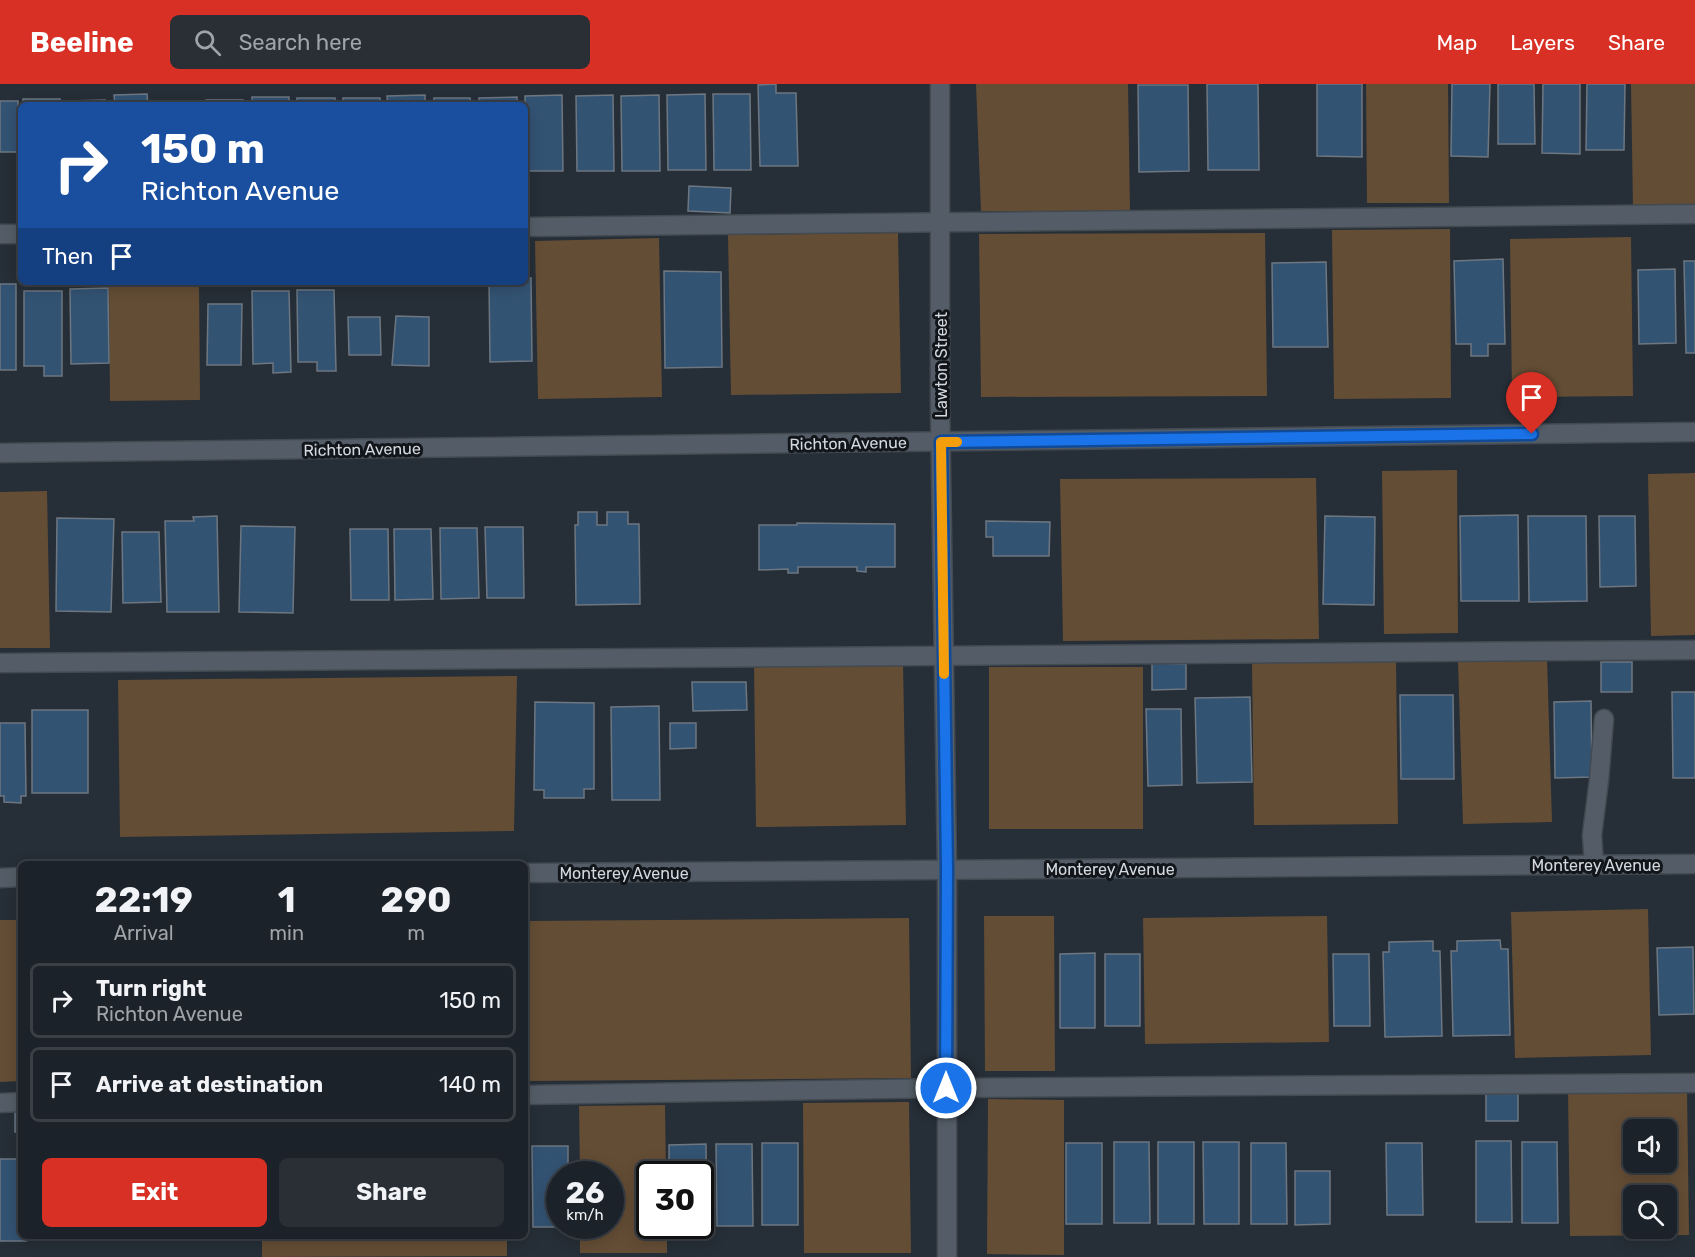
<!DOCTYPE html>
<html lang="en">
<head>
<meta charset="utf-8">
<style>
  body { margin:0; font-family:Rubik,sans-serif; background:#292f35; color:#f1f3f6; height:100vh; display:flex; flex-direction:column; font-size:22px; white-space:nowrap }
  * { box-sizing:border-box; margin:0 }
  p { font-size:20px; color:#a0a4a8 }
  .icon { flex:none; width:33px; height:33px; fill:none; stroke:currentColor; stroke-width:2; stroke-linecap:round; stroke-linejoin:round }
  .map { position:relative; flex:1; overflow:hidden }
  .sheet { position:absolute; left:18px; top:777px; width:510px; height:378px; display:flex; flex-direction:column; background:#1c2229; border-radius:9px; box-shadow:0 3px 15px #0003,0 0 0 2px #3a3f46 }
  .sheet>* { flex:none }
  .guide { position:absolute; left:18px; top:18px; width:510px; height:183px; border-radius:9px; box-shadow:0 3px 15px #0003,0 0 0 2px #3a3f46; background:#1a4fa0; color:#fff; overflow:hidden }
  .tools { position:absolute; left:1623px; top:1035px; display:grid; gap:12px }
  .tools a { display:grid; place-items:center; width:54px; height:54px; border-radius:9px; background:#1c2229; box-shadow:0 3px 15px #0003,0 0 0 2px #3a3f46; font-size:30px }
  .speed { position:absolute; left:546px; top:1077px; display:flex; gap:12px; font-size:30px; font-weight:700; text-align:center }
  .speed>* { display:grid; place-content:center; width:78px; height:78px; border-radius:50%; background:#1c2229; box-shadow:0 3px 15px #0003,0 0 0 2px #3a3f46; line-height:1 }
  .speed small { font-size:15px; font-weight:400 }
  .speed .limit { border:3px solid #111; border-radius:9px; background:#fff; color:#111 }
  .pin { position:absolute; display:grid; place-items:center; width:51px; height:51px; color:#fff; margin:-62px -26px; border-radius:50% 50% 50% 0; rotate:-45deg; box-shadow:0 0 6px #0007 }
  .pin .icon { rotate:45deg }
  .me { position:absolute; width:66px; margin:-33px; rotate:0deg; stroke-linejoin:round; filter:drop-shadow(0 0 4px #0008) }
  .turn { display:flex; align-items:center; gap:21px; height:126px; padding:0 24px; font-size:27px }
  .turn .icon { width:78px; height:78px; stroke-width:2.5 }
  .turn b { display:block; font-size:42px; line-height:51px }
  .then { display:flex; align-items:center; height:57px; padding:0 24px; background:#0003; gap:12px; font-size:22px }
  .eta { display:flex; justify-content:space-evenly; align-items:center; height:102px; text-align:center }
  .eta b { font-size:36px; font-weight:700; line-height:42px }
  .button { display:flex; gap:12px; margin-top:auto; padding:12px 24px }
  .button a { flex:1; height:69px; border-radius:9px; background:#d93025; color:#fff; font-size:24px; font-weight:700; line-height:69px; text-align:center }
  .button a+a { background:#292f35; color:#f1f3f6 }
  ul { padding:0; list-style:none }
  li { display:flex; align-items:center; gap:18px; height:75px; margin:0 12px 9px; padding:0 12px; border:3px solid #3a3f46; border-radius:9px }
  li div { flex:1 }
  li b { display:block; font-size:22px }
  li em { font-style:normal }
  header { display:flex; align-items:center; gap:36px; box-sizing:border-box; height:84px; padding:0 30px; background:#d93025; color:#fff }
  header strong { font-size:28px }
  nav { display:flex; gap:33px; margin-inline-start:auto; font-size:21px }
  .search { width:420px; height:54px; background:#292f35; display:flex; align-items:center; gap:15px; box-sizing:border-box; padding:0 21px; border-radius:9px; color:#a0a4a8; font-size:22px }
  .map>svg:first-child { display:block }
</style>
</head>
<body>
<header>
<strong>Beeline</strong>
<div class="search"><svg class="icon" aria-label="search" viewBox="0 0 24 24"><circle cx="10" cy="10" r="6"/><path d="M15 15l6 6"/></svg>Search here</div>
<nav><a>Map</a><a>Layers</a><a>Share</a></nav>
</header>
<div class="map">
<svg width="1695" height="1173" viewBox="0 0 1695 1173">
  <rect width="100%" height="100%" fill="#262e37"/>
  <g fill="#644d35" fill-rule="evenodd">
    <path d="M976 0H1128L1130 127H981Z"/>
    <path d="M1366 0H1448L1449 119H1367Z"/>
    <path d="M1631 0H1695V124H1633Z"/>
    <path d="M1450 145 1451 314 1334 315 1332 146Z"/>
    <path d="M898 149 901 309 731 311 728 151Z"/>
    <path d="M1265 149 1267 312 981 313 979 150Z"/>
    <path d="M1631 153 1633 312 1512 313 1510 155Z"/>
    <path d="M659 154 662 313 538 315 535 157Z"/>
    <path d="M109 198H199L200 316 110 317Z"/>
    <path d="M1457 386 1458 549 1384 550 1382 387Z"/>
    <path d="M1695 389V551L1651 552 1648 390Z"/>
    <path d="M1316 394 1319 555 1063 557 1060 395Z"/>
    <path d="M47 407 50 564H0V408Z"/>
    <path d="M1547 574 1552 738 1463 740 1458 577Z"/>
    <path d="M1396 577 1398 740 1254 741 1252 579Z"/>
    <path d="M903 578 906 741 756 743 754 580Z"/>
    <rect x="989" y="583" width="154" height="162"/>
    <path d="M517 592 514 747 120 753 118 596Z"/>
    <path d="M1648 825 1651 971 1515 974 1511 828Z"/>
    <path d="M984 832H1054L1055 987H985Z"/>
    <path d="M1327 832 1329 958 1145 960 1143 834Z"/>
    <path d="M909 834 911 994 525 997V837Z"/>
    <path d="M0 836H21V997L0 998Z"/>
    <path d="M1687 1005 1689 1151 1570 1152 1568 1006ZM1634 1046H1666V1078H1634ZM1634 1112H1666V1144H1634Z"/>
    <path d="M988 1015 1064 1016V1171L987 1170Z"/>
    <path d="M909 1018 911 1169H804L803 1019Z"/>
    <path d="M665 1021 666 1090H650V1142H667V1169H580V1142H610V1090H580L579 1022Z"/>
    <path d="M262 1152H507V1172L262 1173Z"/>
  </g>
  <g fill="#335373" stroke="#6d7781" stroke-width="1.5">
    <path d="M776 0V9H796L798 82H760L758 1Z"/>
    <path d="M1207 0H1258L1259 86H1208Z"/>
    <path d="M1317 0H1362V73L1317 72Z"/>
    <path d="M1452 0H1490L1488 73 1451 72Z"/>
    <path d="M1498 0H1534L1535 60H1498Z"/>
    <path d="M1543 0H1580V70L1542 69Z"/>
    <path d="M1587 0H1625L1624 66H1586Z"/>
    <path d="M1138 1H1188L1189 87 1139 88Z"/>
    <path d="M147 10 148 21H115L114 11Z"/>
    <path d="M705 10 706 86H668L667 11Z"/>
    <path d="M713 10H750L751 86H714Z"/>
    <path d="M425 11V21H388L387 12Z"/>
    <path d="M562 11 563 87H526L525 12Z"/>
    <path d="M613 11 614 87H577L576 12Z"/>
    <path d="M659 11 660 87H622L621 12Z"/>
    <rect x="252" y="13" width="37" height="8"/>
    <path d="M517 13V21H479V14Z"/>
    <rect x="297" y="14" width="38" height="7"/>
    <rect x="343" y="14" width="37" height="7"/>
    <path d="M434 14H470L471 21H434Z"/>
    <rect x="23" y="15" width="37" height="6"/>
    <path d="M105 16 106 21H69V17Z"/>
    <rect x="206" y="16" width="37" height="5"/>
    <rect x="0" y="17" width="18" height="51"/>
    <path d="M689 102 731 104 730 129 688 127Z"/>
    <path d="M1503 175 1505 260H1488V272H1471V260H1456L1454 177Z"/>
    <path d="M1684 177H1695V269H1686Z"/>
    <path d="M1326 178 1328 263H1273L1272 179Z"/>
    <path d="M1675 185 1676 259 1639 260 1638 186Z"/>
    <path d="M664 187 721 188 722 283 665 284Z"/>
    <path d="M531 194 532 277 490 278 489 198H525V195Z"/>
    <rect x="0" y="200" width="16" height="86"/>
    <path d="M108 204 109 279 71 280 70 205Z"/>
    <path d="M297 206H334L336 287H317V278H298Z"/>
    <path d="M24 207H62V292H44V282H24Z"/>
    <path d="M252 207H289L291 288 273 289V279L253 280Z"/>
    <path d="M208 220H242L241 281H207Z"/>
    <path d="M396 232 429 233V282L392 281Z"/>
    <path d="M348 233H380L381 271H349Z"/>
    <path d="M578 428H597V441H607V428H628V440H639L640 520 576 521 575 441H578Z"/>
    <path d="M1518 431 1519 517H1461L1460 432Z"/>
    <path d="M217 432 219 528H167L165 437H194L193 433Z"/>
    <path d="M1325 432 1375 433 1374 521 1323 520Z"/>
    <path d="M1528 432H1586L1587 517 1529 518Z"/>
    <path d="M1599 432H1635L1636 502 1600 503Z"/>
    <path d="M57 434 114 435 111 528 56 527Z"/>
    <path d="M986 437 1050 438 1049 472H993V453H986Z"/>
    <path d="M797 439 895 440V483H866V488L857 487V483H798V489H788V485L759 486V441H797Z"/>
    <path d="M241 442 295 443 293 529 239 528Z"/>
    <path d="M485 443H523L524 514H487Z"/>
    <path d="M440 444H477L479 514 441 515Z"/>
    <path d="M350 445H388L389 516H351Z"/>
    <path d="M394 445H431L433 515 395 516Z"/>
    <path d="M122 448H159L161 518 123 519Z"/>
    <rect x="1601" y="578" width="31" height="30"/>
    <path d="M1152 579 1186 580V605L1152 606Z"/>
    <path d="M692 598H746L747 626 693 627Z"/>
    <path d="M1672 608H1695V694H1673Z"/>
    <path d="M1400 611H1453L1454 695H1401Z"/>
    <path d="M1250 613 1252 698 1197 699 1195 614Z"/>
    <path d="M1591 617 1592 693 1555 694 1554 618Z"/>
    <path d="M535 618 594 619V705H584V714H544V706H534Z"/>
    <path d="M659 622 660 716H612L611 623Z"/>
    <path d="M1146 625H1181L1182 701 1148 702Z"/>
    <rect x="32" y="626" width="56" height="83"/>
    <path d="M0 639H25L26 712H21V719L4 718V712H0Z"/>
    <path d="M670 639H696V664L670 665Z"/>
    <path d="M1500 856 1501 865H1508L1510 951 1453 952 1451 867H1457V857Z"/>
    <path d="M1433 857V867H1440L1442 952 1385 953 1383 868H1389V858Z"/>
    <path d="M1693 863 1694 930 1659 931 1657 864Z"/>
    <path d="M1095 869V944H1060V870Z"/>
    <rect x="1105" y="870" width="35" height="72"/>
    <path d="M1333 870H1369L1370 942H1334Z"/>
    <rect x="1486" y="1010" width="32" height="27"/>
    <rect x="15" y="1022" width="6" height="26"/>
    <path d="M1476 1057H1511L1512 1138H1476Z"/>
    <path d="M1114 1058H1149L1150 1139H1114Z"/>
    <rect x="1158" y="1058" width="36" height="82"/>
    <path d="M1203 1058H1239V1140H1204Z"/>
    <path d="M1522 1058H1557L1558 1139H1522Z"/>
    <rect x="762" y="1059" width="36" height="82"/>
    <rect x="1066" y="1059" width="36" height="81"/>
    <path d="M1251 1059H1286L1287 1140H1251Z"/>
    <path d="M1386 1059H1422L1423 1131H1387Z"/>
    <path d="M706 1060 707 1143H670L700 1142V1090H669V1061Z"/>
    <path d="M716 1060H752L753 1142H717Z"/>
    <path d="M532 1062H568V1090H560V1142H569V1143H533Z"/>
    <path d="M0 1075H21V1152H26V1157H0Z"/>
    <path d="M1295 1087H1330V1140L1295 1141Z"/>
  </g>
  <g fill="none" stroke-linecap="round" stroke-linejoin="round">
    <g stroke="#424950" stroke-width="21">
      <g id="minor">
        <path d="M940 0V318L947 786V1173"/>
        <path d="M525 143 1695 130"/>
        <path d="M0 150H21"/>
        <path d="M0 369 1695 348"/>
        <path d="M0 579 1695 566"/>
        <path d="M1594 781 1592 751 1599 696 1604 635"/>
        <path d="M525 789 1695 780"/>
        <path d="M0 794 21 793"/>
        <path d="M525 1011 946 1004 1695 999"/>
        <path d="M0 1019 21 1018"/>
      </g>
    </g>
    <use href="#minor" stroke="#545d67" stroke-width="18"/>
  </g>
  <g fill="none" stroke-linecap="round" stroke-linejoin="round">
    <g stroke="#114b97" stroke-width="15">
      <path id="route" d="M946 1004 947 786 941 358 1532 350"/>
    </g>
    <use href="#route" stroke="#1a73e8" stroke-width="10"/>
    <path stroke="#f59e0b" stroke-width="10" d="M944 590 941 358H957"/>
  </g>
  <g text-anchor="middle" stroke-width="6" stroke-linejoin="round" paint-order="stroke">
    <g font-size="16" fill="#d4d9df" stroke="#12161a">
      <text transform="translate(941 281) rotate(-90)" y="6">Lawton Street</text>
      <text transform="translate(848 359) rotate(-1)" y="6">Richton Avenue</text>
      <text transform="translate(362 365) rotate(-1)" y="6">Richton Avenue</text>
      <text x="1596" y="787">Monterey Avenue</text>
      <text x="1110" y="791">Monterey Avenue</text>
      <text x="624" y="795">Monterey Avenue</text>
    </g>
  </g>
</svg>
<div class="tools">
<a><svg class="icon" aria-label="sound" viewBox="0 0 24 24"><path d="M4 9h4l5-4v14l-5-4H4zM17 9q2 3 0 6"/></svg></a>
<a><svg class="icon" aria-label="search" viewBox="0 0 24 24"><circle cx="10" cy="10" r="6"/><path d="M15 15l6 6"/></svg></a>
</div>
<div class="speed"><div>26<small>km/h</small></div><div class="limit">30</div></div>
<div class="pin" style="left:1532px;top:350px;background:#d93025"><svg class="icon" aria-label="arrive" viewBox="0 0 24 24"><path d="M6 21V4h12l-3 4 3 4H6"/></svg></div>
<svg class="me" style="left:946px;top:1004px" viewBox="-20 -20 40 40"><circle r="17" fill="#1a73e8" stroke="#fff" stroke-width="3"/><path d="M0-11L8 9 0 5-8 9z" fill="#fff"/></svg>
<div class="guide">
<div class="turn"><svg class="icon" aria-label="right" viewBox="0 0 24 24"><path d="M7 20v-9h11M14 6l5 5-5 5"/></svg><div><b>150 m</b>Richton Avenue</div></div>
<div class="then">Then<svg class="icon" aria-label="arrive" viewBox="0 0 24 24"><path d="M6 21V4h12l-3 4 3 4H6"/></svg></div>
</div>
<section class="sheet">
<div class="eta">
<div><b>22:19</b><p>Arrival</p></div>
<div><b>1</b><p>min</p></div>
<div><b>290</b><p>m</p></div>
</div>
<ul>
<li><svg class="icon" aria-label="right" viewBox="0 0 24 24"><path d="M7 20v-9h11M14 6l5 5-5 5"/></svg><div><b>Turn right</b><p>Richton Avenue</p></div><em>150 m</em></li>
<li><svg class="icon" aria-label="arrive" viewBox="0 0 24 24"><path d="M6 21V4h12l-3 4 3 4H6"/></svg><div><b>Arrive at destination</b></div><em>140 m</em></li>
</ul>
<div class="button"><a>Exit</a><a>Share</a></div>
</section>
</div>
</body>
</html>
